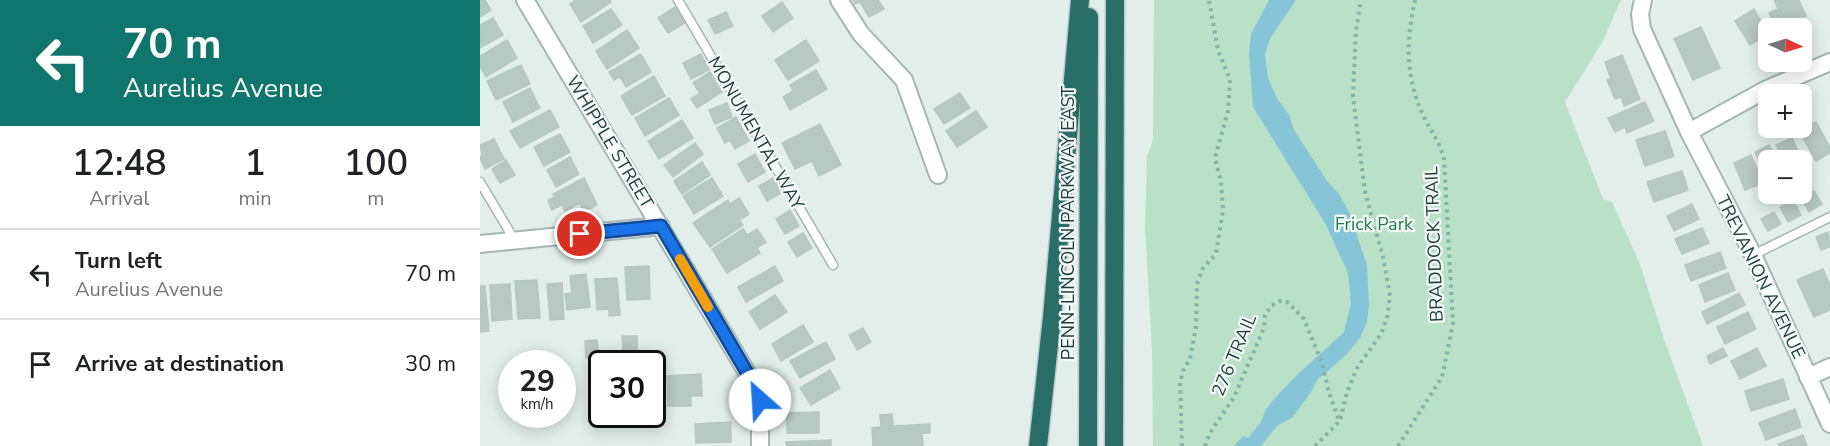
<!DOCTYPE html>
<html lang="en">
<head>
<meta charset="utf-8">
<style>
  body { margin:0; font-family:"Nunito Sans",sans-serif; background:#f2f2f2; color:#202124; height:100vh; display:flex; flex-direction:column; font-size:22px; white-space:nowrap }
  * { box-sizing:border-box; margin:0 }
  p { font-size:20px; color:#757577 }
  .icon { flex:none; width:33px; height:33px; fill:none; stroke:currentColor; stroke-width:2; stroke-linecap:round; stroke-linejoin:round }
  .map { position:relative; flex:1; overflow:hidden }
  .drawer { display:flex; flex-direction:column; background:#fff; width:480px }
  .drawer>* { flex:none }
  .hud { background:#0f766e; color:#fff; overflow:hidden }
  .needle { width:39px; rotate:94deg }
  .fabs { position:absolute; left:1278px; top:18px; display:grid; gap:12px }
  .fabs a { display:grid; place-items:center; width:54px; height:54px; border-radius:9px; background:#fff; box-shadow:0 3px 15px #0003; font-size:30px }
  .speed { position:absolute; left:18px; top:350px; display:flex; gap:12px; font-size:30px; font-weight:700; text-align:center }
  .speed>* { display:grid; place-content:center; width:78px; height:78px; border-radius:50%; background:#fff; box-shadow:0 3px 15px #0003; line-height:1 }
  .speed small { font-size:15px; font-weight:400 }
  .speed .limit { border:3px solid #111; border-radius:9px; background:#fff; color:#111 }
  .pin { position:absolute; display:grid; place-items:center; width:51px; height:51px; color:#fff; margin:-26px; border:3px solid #fff; border-radius:50%; box-shadow:0 2px 6px #0007 }
  .me { position:absolute; width:66px; margin:-33px; rotate:334deg; stroke-linejoin:round; filter:drop-shadow(0 0 4px #0008) }
  .turn { display:flex; align-items:center; gap:21px; height:126px; padding:0 24px; font-size:27px }
  .turn .icon { width:78px; height:78px; stroke-width:2.5 }
  .turn b { display:block; font-size:42px; line-height:51px }
  .eta { display:flex; justify-content:space-evenly; align-items:center; height:102px; text-align:center }
  .eta b { font-size:36px; font-weight:600; line-height:42px }
  ul { padding:0; list-style:none }
  li { display:flex; align-items:center; gap:18px; height:90px; padding:0 24px; border-top:2px solid #e0e0e0 }
  li div { flex:1 }
  li b { display:block; font-size:22px }
  li em { font-style:normal }
  main { display:flex; flex:1; min-height:0 }
  .map>svg:first-child { display:block }
</style>
</head>
<body>
<main>
<section class="drawer">
<div class="hud">
<div class="turn"><svg class="icon" aria-label="left" viewBox="0 0 24 24"><path d="M17 20v-9H6M10 6l-5 5 5 5"/></svg><div><b>70 m</b>Aurelius Avenue</div></div>
</div>
<div class="eta">
<div><b>12:48</b><p>Arrival</p></div>
<div><b>1</b><p>min</p></div>
<div><b>100</b><p>m</p></div>
</div>
<ul>
<li><svg class="icon" aria-label="left" viewBox="0 0 24 24"><path d="M17 20v-9H6M10 6l-5 5 5 5"/></svg><div><b>Turn left</b><p>Aurelius Avenue</p></div><em>70 m</em></li>
<li><svg class="icon" aria-label="arrive" viewBox="0 0 24 24"><path d="M6 21V4h12l-3 4 3 4H6"/></svg><div><b>Arrive at destination</b></div><em>30 m</em></li>
</ul>
</section>
<div class="map">
<svg width="1350" height="446" viewBox="0 0 1350 446">
  <rect width="100%" height="100%" fill="#e2eeea"/>
  <path fill="#b9e1c7" d="M674 0H1141L1123 41 1085 102 1123 199 1132 202 1160 264 1185 342 1223 446H673L672 349 665 228 667 157 673 140Z"/>
  <path fill="#86c4d7" d="M789 0H816L790 38 785 54 788 78 797 98 809 115 814 130 847 181 859 194 869 212 887 265 889 305 887 322 880 338 865 356 837 380 831 392 813 417 797 426 781 446H754L763 436 768 438 781 422 786 409 795 398 816 376 864 332 871 303 868 273 845 223 773 107 769 53 771 34Z"/>
  <g fill="#b7c9c3" stroke="#b4c8c1" stroke-width="1.5">
    <path d="M0 0H5L11 10 0 17Z"/>
    <path d="M96 0H130L131 2 101 22 90 4Z"/>
    <path d="M373 0H398L404 9 389 17 380 2 375 4Z"/>
    <path d="M1294 0H1319L1326 16 1296 28 1289 13 1298 9Z"/>
    <path d="M302 2 313 18 293 32 282 16Z"/>
    <path d="M195 7 205 23 188 33 178 18Z"/>
    <path d="M131 9 142 25 113 43 103 26Z"/>
    <path d="M1274 9 1288 34 1270 45 1255 21Z"/>
    <path d="M246 12 253 26 235 34 228 20Z"/>
    <path d="M13 18 23 35 0 48V25Z"/>
    <path d="M1221 27 1240 68 1213 80 1194 39Z"/>
    <path d="M147 30 159 48 127 69 116 51Z"/>
    <path d="M27 40 37 58 6 77 0 66V56Z"/>
    <path d="M326 40 339 61 308 80 295 60Z"/>
    <path d="M161 54 171 72 146 87 140 77 134 80 129 72Z"/>
    <path d="M221 54 229 70 211 79 203 63Z"/>
    <path d="M1142 55 1160 99 1144 106 1141 97 1135 99 1127 80 1131 79 1125 62Z"/>
    <path d="M41 65 50 84 16 100 7 81Z"/>
    <path d="M336 70 347 89 310 110 303 97 313 91 310 85Z"/>
    <path d="M230 72 242 92 217 108 211 99 220 93 213 83Z"/>
    <path d="M174 76 185 96 152 115 141 96Z"/>
    <path d="M50 88 60 108 33 122 23 102Z"/>
    <path d="M480 93 490 108 464 124 454 109Z"/>
    <path d="M189 98 199 115 165 136 155 118Z"/>
    <path d="M1165 102 1174 121 1147 133 1145 127 1135 132 1128 118Z"/>
    <path d="M247 103 252 117 235 124 229 110Z"/>
    <path d="M70 110 79 127 40 148 30 131Z"/>
    <path d="M496 111 507 127 477 147 466 131Z"/>
    <path d="M256 117 269 141 255 149 250 140 245 143 237 128Z"/>
    <path d="M202 120 213 138 179 159 168 141Z"/>
    <path d="M1336 122 1350 147V153L1336 161 1319 131Z"/>
    <path d="M340 124 361 165 339 176 332 161 315 169 302 143Z"/>
    <path d="M1185 131 1194 156 1165 166 1156 140Z"/>
    <path d="M80 134 90 152 64 166 54 147Z"/>
    <path d="M1312 138 1324 164 1322 165V160H1303L1296 145Z"/>
    <path d="M14 139 24 159 5 169 0 158 2 155 0 145Z"/>
    <path d="M215 143 223 154 193 177 184 165Z"/>
    <path d="M1289 145 1297 160H1288V180L1275 152Z"/>
    <path d="M275 154 285 172 268 182 258 164Z"/>
    <path d="M1271 155 1283 183 1265 190 1254 163Z"/>
    <path d="M90 157 99 174 76 187 67 170Z"/>
    <path d="M26 160 35 175 20 183 12 169Z"/>
    <path d="M222 162 230 175 202 194 194 181Z"/>
    <path d="M1202 171 1208 190 1174 202 1167 182Z"/>
    <path d="M104 178 117 205 104 212 100 203 85 211 82 205 72 210 68 200 75 197 73 194Z"/>
    <path d="M232 178 243 196 214 214 203 196Z"/>
    <path d="M293 178 301 193 287 201 279 186Z"/>
    <path d="M1334 191 1342 204 1329 212 1321 198Z"/>
    <path d="M259 198 269 214 259 220 263 225 230 247 213 223 248 200 250 204Z"/>
    <path d="M1313 200 1321 215 1308 222 1300 207Z"/>
    <path d="M1212 204 1219 219 1194 231 1187 216Z"/>
    <path d="M310 210 319 226 305 234 296 219Z"/>
    <path d="M1294 212 1301 224 1288 231 1281 219Z"/>
    <path d="M1222 228 1229 243 1202 254 1195 239Z"/>
    <path d="M263 229 267 235 277 229 286 242 277 248 280 253 247 273 232 249Z"/>
    <path d="M1348 232 1350 247 1341 250 1336 237Z"/>
    <path d="M323 233 332 248 317 257 308 242Z"/>
    <path d="M1240 252 1246 268 1211 281 1205 265Z"/>
    <path d="M169 266 170 299 147 300 145 267Z"/>
    <path d="M295 266 303 281 266 302 258 287Z"/>
    <path d="M1343 269 1350 285V310L1334 317 1317 280Z"/>
    <path d="M1248 273 1255 290 1225 302 1219 285Z"/>
    <path d="M106 274 110 307 87 310 85 294 92 293 90 276Z"/>
    <path d="M137 278 140 315 129 316V309L117 310 115 279Z"/>
    <path d="M57 280 60 318 38 319 35 281Z"/>
    <path d="M82 283 84 319 70 320 67 284Z"/>
    <path d="M30 284 32 319 12 321 10 285Z"/>
    <path d="M0 286H5L9 331 0 332Z"/>
    <path d="M1259 293 1265 305 1227 324 1222 312Z"/>
    <path d="M295 295 307 312 280 329 269 312Z"/>
    <path d="M1268 312 1276 329 1245 344 1237 327Z"/>
    <path d="M323 325 333 342 301 361 292 344Z"/>
    <path d="M383 328 391 342 377 350 369 335Z"/>
    <path d="M142 336H157V355L143 356Z"/>
    <path d="M117 340 119 357 106 358 105 341Z"/>
    <path d="M346 342 355 359 320 378 310 361Z"/>
    <path d="M1243 348 1247 356 1230 364 1227 356Z"/>
    <path d="M1277 348 1286 366 1260 379 1251 361Z"/>
    <path d="M350 370 360 388 331 405 320 388Z"/>
    <path d="M221 374 222 396H211V406H188L187 376Z"/>
    <path d="M1303 379 1309 399 1271 411 1265 391Z"/>
    <path d="M1315 409 1321 427 1286 440 1279 423Z"/>
    <path d="M339 412V433H307V413Z"/>
    <path d="M412 414 413 426 450 424V433H442L443 446H393L392 428 401 427 400 415Z"/>
    <path d="M251 422V442L216 443 215 424Z"/>
    <path d="M1323 435 1327 446H1299L1298 444Z"/>
    <path d="M351 440V446H307L306 442Z"/>
  </g>
  <g fill="none" stroke-linecap="round" stroke-linejoin="round">
    <g stroke="#a4b7b2" stroke-width="11">
      <g id="lane">
        <path d="M198 0 353 265"/>
        <path d="M0 182 35 241"/>
        <path d="M1273 255 1350 217"/>
      </g>
    </g>
    <g stroke="#a4b7b2" stroke-width="20">
      <g id="street">
        <path d="M45 0 272 381 280 400V446"/>
        <path d="M359 0 381 34 424 80 458 175"/>
        <path d="M1163 0 1160 14 1162 29 1209 132 1273 255 1350 424"/>
        <path d="M1209 132 1285 90 1350 62"/>
        <path d="M0 244 181 226"/>
        <path d="M1328 377 1350 367"/>
      </g>
    </g>
    <g stroke="#c1cac8" stroke-width="21">
      <g id="highway">
        <path d="M558 446 572 317 600 0"/>
        <path d="M608 446 609 17"/>
        <path d="M634 446 635 0"/>
      </g>
    </g>
    <g stroke="#80b4a8" stroke-width="4" stroke-dasharray="3 4.5" stroke-linecap="butt">
      <path d="M702 446 700 383 703 371 710 359 716 327 717 284 723 268 736 254 743 210 741 182 735 158 748 111 750 80 738 50 729 0"/>
      <path d="M725 446 730 433 754 397 784 328 785 315 791 306 800 301 807 302 824 319 842 363 849 393 859 420"/>
      <path d="M835 446 860 421 867 392 877 368 901 334 907 318 910 296 903 257 885 192 873 96 876 30 881 0"/>
      <path d="M918 446 962 377 973 324 964 159C960 142 951 132 944 117 925 79 926 40 935 0"/>
    </g>
    <use href="#lane" stroke="#fff" stroke-width="8"/>
    <use href="#street" stroke="#fff" stroke-width="16"/>
    <use href="#highway" stroke="#2a6f67" stroke-width="18"/>
  </g>
  <g fill="none" stroke-linecap="round" stroke-linejoin="round">
    <g stroke="#114b97" stroke-width="15">
      <path id="route" d="M100 234 181 226 272 381 280 400"/>
    </g>
    <use href="#route" stroke="#1a73e8" stroke-width="10"/>
    <path stroke="#f59e0b" stroke-width="10" d="M200 259 228 307"/>
  </g>
  <g text-anchor="middle" stroke-width="4.5" stroke-linejoin="round" paint-order="stroke">
    <g font-size="18" fill="#20413b" stroke="#f3faf7">
      <text transform="translate(276 133) rotate(60)" y="6">MONUMENTAL WAY</text>
      <text transform="translate(130 142) rotate(59)" y="6">WHIPPLE STREET</text>
      <text transform="translate(588 223) rotate(-90)" y="6">PENN-LINCOLN PARKWAY EAST</text>
      <text transform="translate(954 244) rotate(-92)" y="6">BRADDOCK TRAIL</text>
      <text transform="translate(1281 277) rotate(64)" y="6">TREVANION AVENUE</text>
      <text transform="translate(754 355) rotate(-67)" y="6">276 TRAIL</text>
    </g>
    <g font-size="18" fill="#277b4e" stroke="#f3faf7">
      <text x="894" y="230">Frick Park</text>
    </g>
  </g>
</svg>
<div class="fabs">
<a><svg class="needle" viewBox="-14 -14 28 28"><path d="M0-13l5 13h-10z" fill="#e53935"/><path d="M0 13l5-13h-10z" fill="#757577"/></svg></a>
<a>+</a>
<a>−</a>
</div>
<div class="speed"><div>29<small>km/h</small></div><div class="limit">30</div></div>
<div class="pin" style="left:100px;top:234px;background:#d93025"><svg class="icon" aria-label="arrive" viewBox="0 0 24 24"><path d="M6 21V4h12l-3 4 3 4H6"/></svg></div>
<svg class="me" style="left:280px;top:400px" viewBox="-20 -20 40 40"><circle r="19" fill="#fff"/><path d="M0-13L10 11 0 6-10 11z" fill="#1a73e8"/></svg>
</div>
</main>
</body>
</html>
